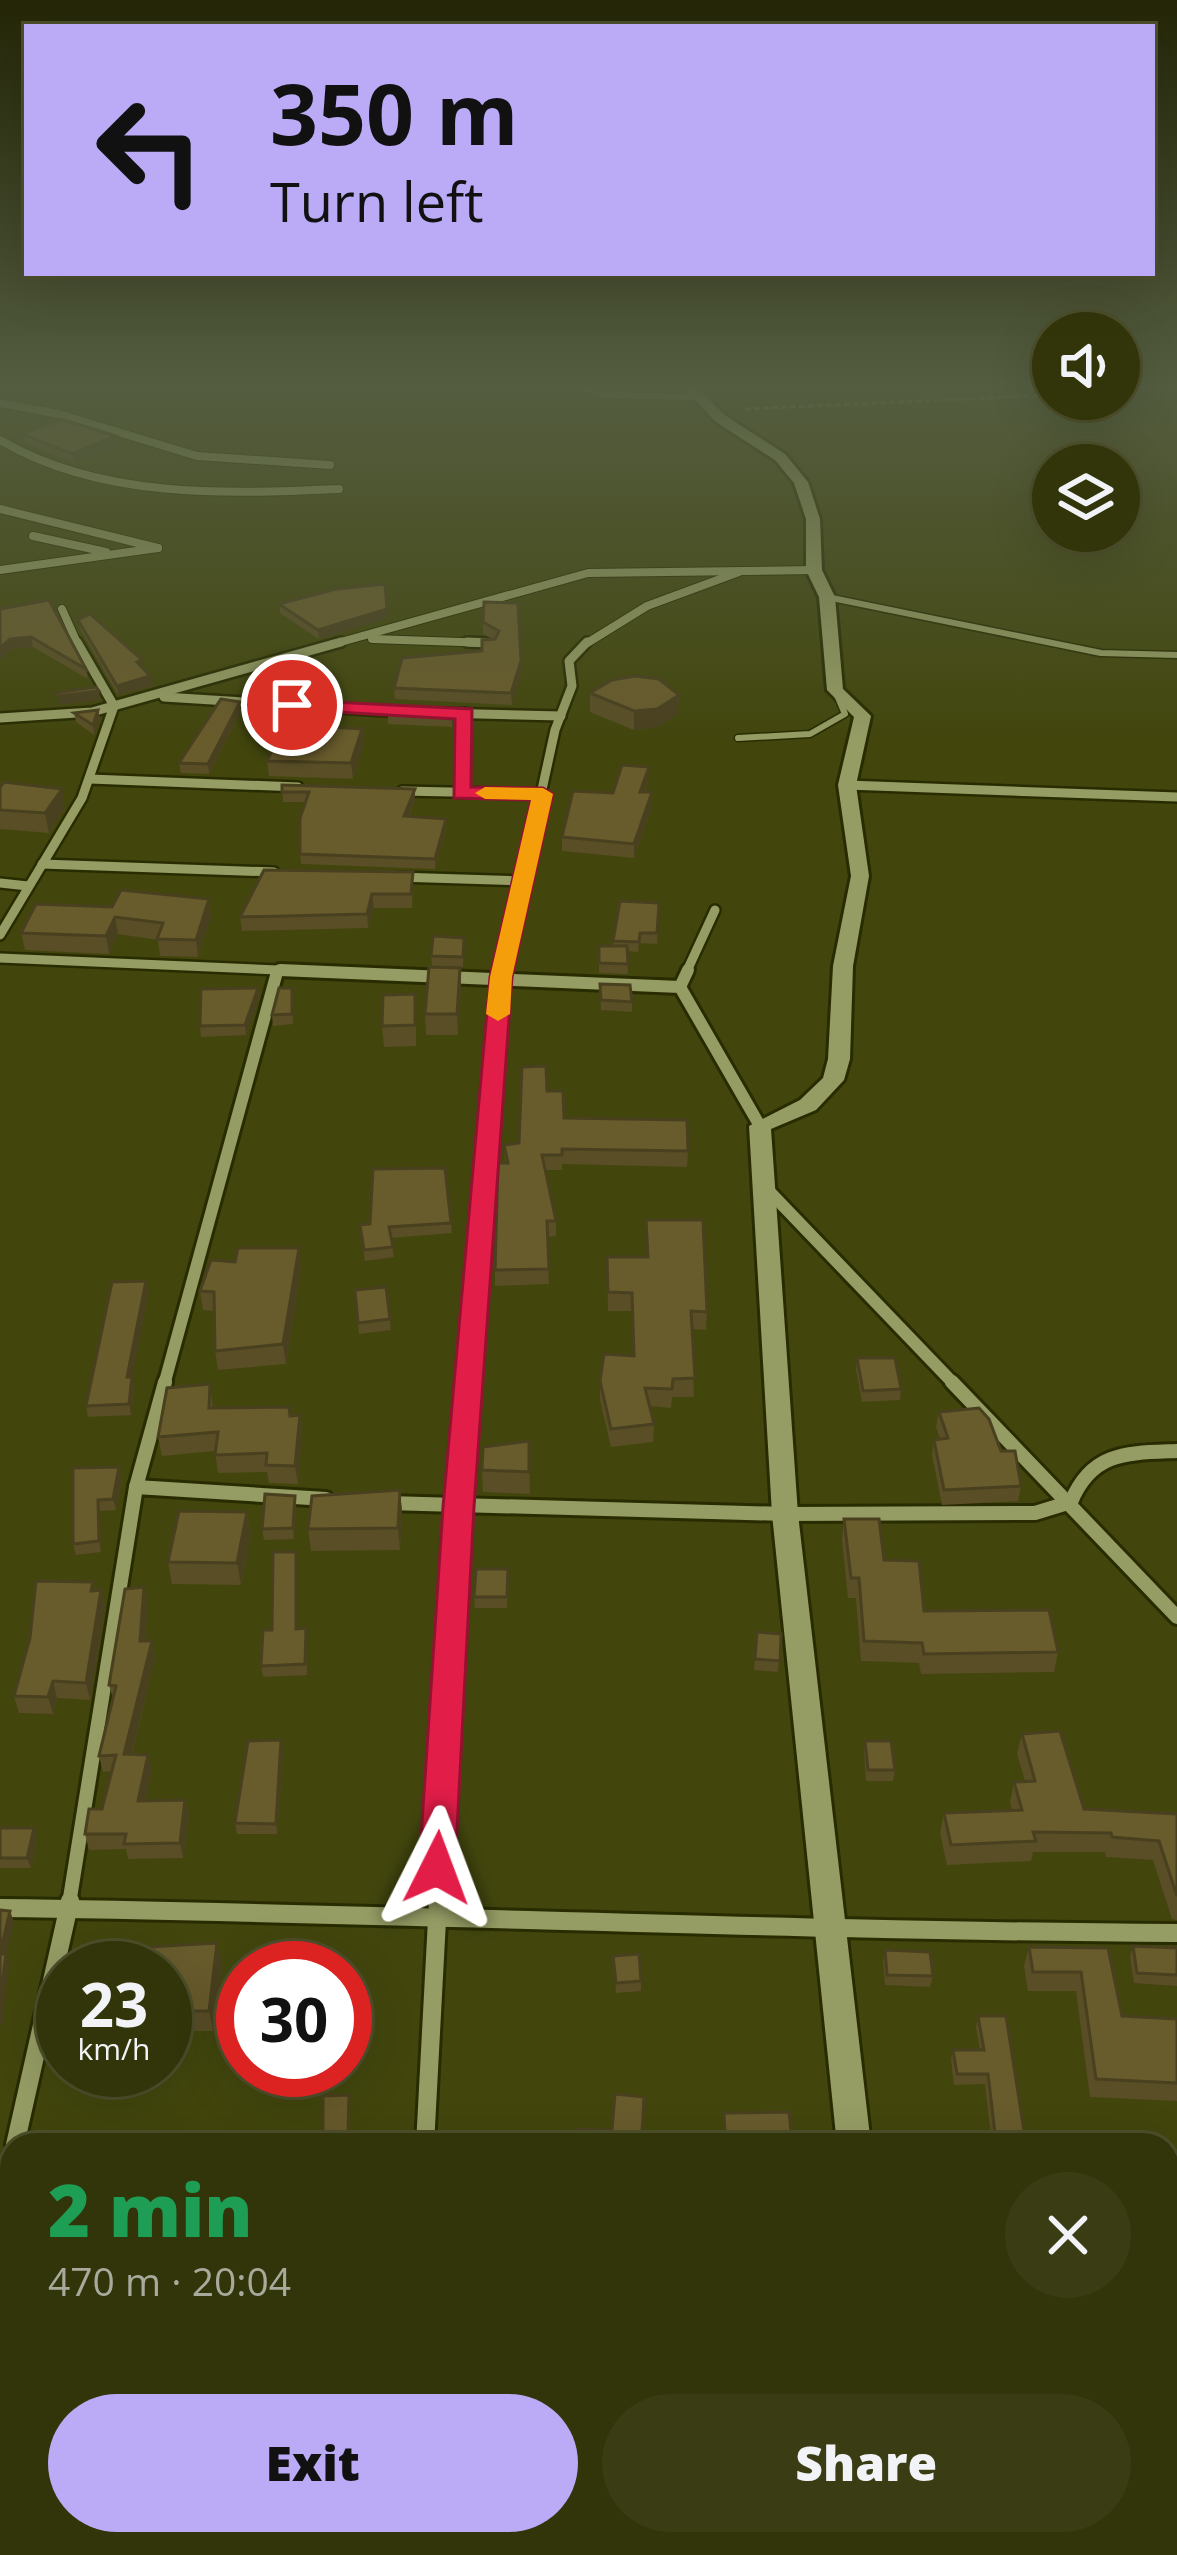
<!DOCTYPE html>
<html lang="en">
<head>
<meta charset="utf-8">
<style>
  body { margin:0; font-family:"Open Sans",sans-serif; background:#3a3c13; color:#f1f3f6; height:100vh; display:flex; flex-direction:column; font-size:45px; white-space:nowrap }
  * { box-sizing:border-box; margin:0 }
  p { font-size:39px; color:#a8aa9c }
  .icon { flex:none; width:66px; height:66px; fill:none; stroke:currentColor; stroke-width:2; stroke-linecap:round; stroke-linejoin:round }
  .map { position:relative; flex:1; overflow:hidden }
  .side { position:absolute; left:0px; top:2133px; width:1179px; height:423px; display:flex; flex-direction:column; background:#32340a; border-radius:36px 36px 0 0; box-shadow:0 12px 48px #0002,0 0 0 3px #4d4f2b }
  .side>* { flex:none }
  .guide { position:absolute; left:24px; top:24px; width:1131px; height:252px; border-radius:0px; box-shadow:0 12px 48px #0002,0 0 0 3px #4d4f2b; background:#bbaaf6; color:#111; overflow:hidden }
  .fabs { position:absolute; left:1032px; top:312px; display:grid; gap:24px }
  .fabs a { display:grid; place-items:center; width:108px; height:108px; border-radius:50%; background:#32340a; box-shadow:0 12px 48px #0002,0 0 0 3px #4d4f2b; font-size:60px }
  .speed { position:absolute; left:36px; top:1941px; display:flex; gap:24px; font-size:60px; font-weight:700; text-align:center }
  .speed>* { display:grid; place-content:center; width:156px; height:156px; border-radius:50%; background:#32340a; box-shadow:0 12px 48px #0002,0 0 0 3px #4d4f2b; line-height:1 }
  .speed small { font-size:30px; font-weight:400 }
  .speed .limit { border:18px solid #d22; background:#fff; color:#111 }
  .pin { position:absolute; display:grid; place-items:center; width:102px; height:102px; color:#fff; margin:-51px; border:6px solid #fff; border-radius:50%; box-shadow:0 3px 12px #0007 }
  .me { position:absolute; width:132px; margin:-66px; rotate:3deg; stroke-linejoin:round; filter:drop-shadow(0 0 9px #0008) }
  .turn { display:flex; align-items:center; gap:42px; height:252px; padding:0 48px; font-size:54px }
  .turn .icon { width:156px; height:156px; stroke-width:2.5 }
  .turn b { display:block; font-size:84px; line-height:102px }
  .round { display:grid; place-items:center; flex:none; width:126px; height:126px; border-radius:63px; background:#3a3c13 }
  .summary { display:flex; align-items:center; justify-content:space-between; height:204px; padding:0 48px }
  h1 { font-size:72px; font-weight:800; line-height:90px; color:#1e9e55 }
  .action { display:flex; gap:24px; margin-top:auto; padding:24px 48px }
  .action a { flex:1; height:138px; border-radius:72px; background:#bbaaf6; color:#111; font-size:48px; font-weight:800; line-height:138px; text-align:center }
  .action a+a { background:#3a3c13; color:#f1f3f6 }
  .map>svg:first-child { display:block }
</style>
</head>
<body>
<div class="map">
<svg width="1177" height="2555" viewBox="0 0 1177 2555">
  <rect width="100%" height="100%" fill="#42460d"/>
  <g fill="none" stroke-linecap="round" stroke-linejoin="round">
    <g stroke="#292c01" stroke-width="9">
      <g id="lane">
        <path d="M567 383 603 395 698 397"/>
        <path d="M827 597 1101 653 1177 655"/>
        <path d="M738 738 810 734 845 714 837 695"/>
      </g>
    </g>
    <g stroke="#292c01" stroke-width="10">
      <g id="street-far4">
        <path d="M0 403 59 414 197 456 330 465"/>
        <path d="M0 440C100 499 226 494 339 489"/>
        <path d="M0 509 158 548"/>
        <path d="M33 536 106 552"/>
        <path d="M0 570 158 548"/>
        <path d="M62 609 78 645"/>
        <path d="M372 639 490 643"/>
        <path d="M330 645 588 573 814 570"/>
        <path d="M584 645 647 606 739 572"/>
      </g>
    </g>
    <g stroke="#292c01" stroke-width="14">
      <g id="street-far3">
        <path d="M467 642 490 643"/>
        <path d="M164 697 401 712"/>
        <path d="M439 713 561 716"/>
        <path d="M0 718 92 712 341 642"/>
        <path d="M90 779 298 787"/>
        <path d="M847 785 1177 797"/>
        <path d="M402 791 543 794"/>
        <path d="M461 793 465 713"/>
        <path d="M42 864 274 872"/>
        <path d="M397 877 526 881"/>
        <path d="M0 883 28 886"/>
        <path d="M0 935 82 798 114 706 77 642"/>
        <path d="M0 958 350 973"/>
        <path d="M502 973 555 730 572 686 569 661 587 642"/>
        <path d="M686 973 715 910"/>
      </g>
    </g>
    <g stroke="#292c01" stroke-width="18">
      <g id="street-far2">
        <path d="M280 970 680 987 760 1126"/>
        <path d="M680 987 688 970"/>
        <path d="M765 1187 955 1385"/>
        <path d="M164 1385 277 972"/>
        <path d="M469 1385 503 970"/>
      </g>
    </g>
    <g stroke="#292c01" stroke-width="20">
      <g id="street-far1">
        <path d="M952 1382 1177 1617"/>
        <path d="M136 1487 326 1499"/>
        <path d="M1071 1502C1092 1451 1128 1453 1177 1451"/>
        <path d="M388 1503 785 1514 1035 1513 1071 1502"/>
        <path d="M69 1904 136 1487 165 1382"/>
        <path d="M438 1904 469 1382"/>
      </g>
    </g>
    <g stroke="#292c01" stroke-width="24">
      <g id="street">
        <path d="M0 1908C393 1913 784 1931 1177 1933"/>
        <path d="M15 2145 70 1901"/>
        <path d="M425 2145 438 1901"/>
        <path d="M0 2210 12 2157"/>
        <path d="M407 2555 408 2544"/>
      </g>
    </g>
    <g stroke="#292c01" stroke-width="6">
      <g id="secondary">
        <path d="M679 383H692L726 416 785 454 808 482 820 519 822 570 835 597 843 689 871 716 856 785 869 876 853 966 850 1059 844 1080 816 1110 771 1129 798 1514 871 2145H837L772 1514 749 1126 800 1100 823 1078 828 1059 833 966 851 876 838 785 854 717 827 690 819 597 806 570V519L794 483 775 460 716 422Z"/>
        <path d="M883 2544H923L924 2555H884Z"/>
      </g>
    </g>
    <g stroke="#95996f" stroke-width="3" stroke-dasharray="6 3" stroke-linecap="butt">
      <path d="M1119 385 1125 383"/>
      <path d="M745 409 1053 395"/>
    </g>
    <use href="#lane" stroke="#959c64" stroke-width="6"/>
    <use href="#street-far4" stroke="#959c64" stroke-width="8"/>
    <use href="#street-far3" stroke="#959c64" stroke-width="9"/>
    <use href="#street-far2" stroke="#959c64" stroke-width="12"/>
    <use href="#street-far1" stroke="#959c64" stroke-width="14"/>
    <use href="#street" stroke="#959c64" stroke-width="18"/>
    <use href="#secondary" fill="#959c64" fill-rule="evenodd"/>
  </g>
  <g fill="#594e26">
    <path d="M22 434 116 436 117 444 74 463 24 443Z"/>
    <path d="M484 602 521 673 512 705 395 699 394 688 482 651 493 639 483 634Z"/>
    <path d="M279 604 388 618 319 639 280 613Z"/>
    <path d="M0 609 86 669 88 679 33 647 12 649Z"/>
    <path d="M78 620 143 668 150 676 152 686 118 695 80 629Z"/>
    <path d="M590 693 679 695 678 714 657 727 634 730 590 712Z"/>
    <path d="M98 710 100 719 94 735 76 722 74 713Z"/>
    <path d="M452 710V727L388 724V714Z"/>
    <path d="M241 711 209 774 181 773 179 763Z"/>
    <path d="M362 729 364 744 353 779 269 776 267 761 297 730Z"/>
    <path d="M649 767 648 781 645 792 652 806 634 858 562 851V837L613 793Z"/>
    <path d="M282 785 415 799 409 817 446 819V829L435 869 301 864 300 854 305 802H283Z"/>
    <path d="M0 787 65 808 49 833 0 829Z"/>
    <path d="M413 872 412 908H374L368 928 242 931 240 917Z"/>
    <path d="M209 899 211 916 198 957 160 956 158 940 118 934 109 954 25 950 21 933 112 907Z"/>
    <path d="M659 903 657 944 639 943 638 952 627 951 628 974 599 973V946H613V941Z"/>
    <path d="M464 938 463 967 432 966 431 956Z"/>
    <path d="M460 968 461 988 458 1035H426L425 1014Z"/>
    <path d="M600 984 632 1002V1012L601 1010Z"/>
    <path d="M258 988 259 999 246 1035 201 1037 200 1026Z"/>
    <path d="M292 988 293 1024 273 1026 272 1015Z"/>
    <path d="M416 1014V1046L384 1047 382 1026Z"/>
    <path d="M547 1091 564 1118 688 1151 687 1167 562 1164V1170H545L556 1221V1236L547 1237 549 1284 495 1286V1270L505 1163 504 1145 519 1143Z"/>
    <path d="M646 1220 707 1312 706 1330 692 1329 694 1397H672L671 1408 650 1406 654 1424 653 1442 611 1447 600 1400V1381L633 1356 632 1311H608L607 1257H647Z"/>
    <path d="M451 1223 452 1233 391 1238 394 1257 365 1261 360 1225Z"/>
    <path d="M299 1248 301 1268 286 1364 218 1370 215 1351 214 1311 203 1310 200 1291 235 1262Z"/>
    <path d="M146 1281 149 1292 132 1377 134 1388 131 1415 88 1417 86 1406Z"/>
    <path d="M386 1287 391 1330 359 1334 355 1290Z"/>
    <path d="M857 1358 901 1389 900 1400 862 1402 856 1369Z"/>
    <path d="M210 1384 213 1408 300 1415 302 1434 298 1484 269 1483 267 1472 218 1473 215 1451 162 1456 158 1437Z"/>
    <path d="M939 1412 1021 1486 1018 1501 942 1505 932 1455 934 1440 940 1439 936 1427Z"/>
    <path d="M529 1441 530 1494 483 1492 482 1470Z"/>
    <path d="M119 1467 122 1478 116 1510 100 1511 101 1552 76 1555 73 1544V1468Z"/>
    <path d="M400 1490 402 1512 400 1550 311 1551 308 1529Z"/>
    <path d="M296 1507 294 1539 264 1540 262 1529Z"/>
    <path d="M247 1512 251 1534 241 1585 172 1584 168 1562Z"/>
    <path d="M844 1519 884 1560 924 1611 1058 1652 1054 1672 921 1674 919 1663 861 1661 856 1598H848L842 1539Z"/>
    <path d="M296 1552 297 1629 306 1628 307 1675 263 1677 261 1666Z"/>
    <path d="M508 1569 507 1608H475L474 1597Z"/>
    <path d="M144 1587 148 1603 145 1641H152L155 1657 132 1755 152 1771 145 1801 185 1800 189 1815 183 1858 128 1859 126 1849 89 1850 85 1834 102 1809 112 1771 103 1772 99 1756 113 1699 109 1685Z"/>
    <path d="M101 1590 105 1607 90 1700 57 1698 53 1714 19 1713 14 1696 30 1638 95 1591Z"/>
    <path d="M757 1632 781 1634 778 1672 754 1670Z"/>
    <path d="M1022 1734 1084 1809 1177 1814V1920L1172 1919 1153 1860 1106 1857 1105 1852H1033L1031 1861 947 1865 940 1833 944 1813 1012 1810 1010 1802 1014 1782 1025 1781 1017 1754Z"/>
    <path d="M865 1741 895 1770 893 1781H866L864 1751Z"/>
    <path d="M283 1751 277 1834H237L235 1823Z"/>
    <path d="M0 1828 37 1839 31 1868H0Z"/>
    <path d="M1133 1946 1177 1948V1986L1134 1983 1130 1956Z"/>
    <path d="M1029 1947 1108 1948 1122 2016 1177 2019V2101L1090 2097 1076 1991H1028L1024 1966Z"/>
    <path d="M885 1950 933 1976 930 1987 885 1985 883 1961Z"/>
    <path d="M613 1956 641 1981V1991L616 1993Z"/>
    <path d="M222 1964 213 2031H165V1968Z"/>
    <path d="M978 2016H1006L1025 2145H992L985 2084 954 2085 951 2060 953 2050H980L976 2027Z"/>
    <path d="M349 2095 350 2142 324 2144 323 2134Z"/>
    <path d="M36 2544H258L257 2555H34Z"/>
    <path d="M858 2544H892L899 2547 897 2555H860Z"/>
  </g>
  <g fill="#49401f">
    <path d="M116 436 117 444 74 463 72 454Z"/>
    <path d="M387 609 388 618 319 639 318 630Z"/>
    <path d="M31 637 33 647 12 649 0 660V648L10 639Z"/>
    <path d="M521 661V673L512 705 511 693Z"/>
    <path d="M150 676 152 686 118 695 117 686Z"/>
    <path d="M99 691 100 700 60 705 58 696Z"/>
    <path d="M679 695 678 714 657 727 634 730V711Z"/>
    <path d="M240 702 241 711 209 774 208 764Z"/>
    <path d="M98 710 100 719 94 735 93 725Z"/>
    <path d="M362 729 364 744 353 779 351 763Z"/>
    <path d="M649 767 648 781 640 806V792Z"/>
    <path d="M62 789 65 808 49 833 45 813Z"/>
    <path d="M415 789V799L405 826 404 816Z"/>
    <path d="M652 792V806L634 858V844Z"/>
    <path d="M446 819V829L435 869V859Z"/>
    <path d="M372 894 374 908 368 928 367 914Z"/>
    <path d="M209 899 211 916 198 957 196 940Z"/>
    <path d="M115 917 118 934 109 954 106 936Z"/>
    <path d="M460 968 461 988 458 1035 457 1014Z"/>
    <path d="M258 988 259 999 246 1035 245 1025Z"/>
    <path d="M299 1248 301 1268 286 1364 283 1344Z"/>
    <path d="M146 1281 149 1292 130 1388 127 1377Z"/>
    <path d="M132 1377 134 1388 131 1415 129 1404Z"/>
    <path d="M300 1415 302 1434 298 1484 295 1466Z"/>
    <path d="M119 1467 122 1478 116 1510 113 1499Z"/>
    <path d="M400 1490 402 1512 400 1550 398 1528Z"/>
    <path d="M295 1496 296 1507 294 1539 293 1528Z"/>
    <path d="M98 1500 100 1511 101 1552 99 1541Z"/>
    <path d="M247 1512 251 1534 241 1585 237 1563Z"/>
    <path d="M296 1552 298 1563 297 1640 296 1629Z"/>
    <path d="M144 1587 148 1603 144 1657 140 1641Z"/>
    <path d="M101 1590 105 1607 90 1700 86 1683Z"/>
    <path d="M152 1641 155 1657 128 1770 124 1754Z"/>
    <path d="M53 1681 57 1698 53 1714 48 1697Z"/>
    <path d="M281 1740 283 1751 277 1834 276 1824Z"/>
    <path d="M148 1755 152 1771 142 1816 138 1801Z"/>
    <path d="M185 1800 189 1815 183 1858 180 1843Z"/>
    <path d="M34 1828 37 1839 31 1868 27 1858Z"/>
    <path d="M10 1911 14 1922 6 1955 9 1964 2 2029 0 2024V1953Z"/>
    <path d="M217 1943 222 1964 213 2031 209 2011Z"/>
    <path d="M2 2542 9 2555H0Z"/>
    <path d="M252 2544H258L257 2555H253Z"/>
  </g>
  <g fill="#685b2c" stroke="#49401f" stroke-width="3">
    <path d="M61 419 116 436 72 454 22 434Z"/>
    <path d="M385 584 387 609 318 630 279 604 336 589Z"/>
    <path d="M49 600 86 669 31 637 10 639 0 648V609Z"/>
    <path d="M484 602 518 603 521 661 511 693 394 688 402 658 482 651V640L495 639 499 631 483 622Z"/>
    <path d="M90 614 142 660 137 662 150 676 117 686 78 620Z"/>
    <path d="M635 676 659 679 679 695 657 709 634 711 590 693 612 680Z"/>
    <path d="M96 687 99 691 58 696 55 693Z"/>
    <path d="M221 699 240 702 208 764 179 763Z"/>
    <path d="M390 707 452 710V717L388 714Z"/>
    <path d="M98 710 93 725 74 713Z"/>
    <path d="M296 725 362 729 351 763 267 761 282 729 297 730Z"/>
    <path d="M622 765 649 767 640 792H652L634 844 562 837 573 791 613 793Z"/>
    <path d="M4 782 62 789 45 813 0 810V787Z"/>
    <path d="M282 785 415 789 404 816 446 819 435 859 300 854V818L309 792H282Z"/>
    <path d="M264 870 413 872 411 894H372L367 914 240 917Z"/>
    <path d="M121 890 209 899 196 940 157 939 163 923 115 917 106 936 21 933 36 904 112 907Z"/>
    <path d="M620 901 659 903 657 933H640L639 942 613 941Z"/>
    <path d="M433 936 464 938 463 957 431 956Z"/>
    <path d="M599 946H627L628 964 599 963Z"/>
    <path d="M429 967 460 968 457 1014H425Z"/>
    <path d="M600 984 630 985 632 1002 601 1000Z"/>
    <path d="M258 988 245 1025 200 1026 201 989Z"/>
    <path d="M279 988H292V1014L272 1015Z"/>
    <path d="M415 994V1025L382 1026 383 995Z"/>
    <path d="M546 1066 547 1091H563L564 1118 687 1120 688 1151 562 1149V1155H542L556 1221H547L549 1269 495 1270 498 1163H508L504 1145 519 1143 522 1067Z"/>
    <path d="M445 1168 451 1223 389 1227 393 1247 364 1250 360 1225 370 1224 373 1169Z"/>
    <path d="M646 1220H703L707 1312 691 1311 695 1378 673 1379 672 1389 645 1388 654 1424 611 1429 600 1381 604 1354 634 1356 632 1293 608 1292 607 1257H648Z"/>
    <path d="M238 1248H299L283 1344 215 1351 214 1292 200 1291 211 1260 235 1262Z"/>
    <path d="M146 1281 127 1377H132L129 1404 86 1406 112 1282Z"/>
    <path d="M386 1287 390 1319 358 1323 355 1290Z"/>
    <path d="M857 1358H895L901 1389 863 1391Z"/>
    <path d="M210 1384 209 1408 289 1407 290 1416 300 1415 295 1466 266 1465 267 1453 215 1455 218 1432 158 1437 167 1388Z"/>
    <path d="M979 1408 989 1419 1001 1451H1015L1021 1486 944 1490 934 1440 948 1438 939 1412Z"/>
    <path d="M529 1441V1472L482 1470 483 1447Z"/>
    <path d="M119 1467 113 1499 98 1500 99 1541 73 1544V1468Z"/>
    <path d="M400 1490 398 1528 308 1529 312 1496Z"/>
    <path d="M265 1494 295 1496 293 1528 262 1529Z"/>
    <path d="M179 1511 247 1512 237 1563 168 1562Z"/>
    <path d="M844 1519H879L884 1560 919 1561 924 1611 1049 1610 1058 1652 924 1654 922 1643 864 1641 859 1578H851Z"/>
    <path d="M273 1552H296V1629L306 1628 305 1664 261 1666 263 1630H272Z"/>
    <path d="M476 1569H508L507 1597H474Z"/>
    <path d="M36 1581 93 1582 91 1591 101 1590 86 1683 53 1681 48 1697 14 1696 30 1638Z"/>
    <path d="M144 1587 140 1641H152L124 1754 148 1755 138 1801 185 1800 180 1843 124 1844 126 1834H85L89 1809H102L116 1755 99 1756 116 1686 109 1685 125 1589Z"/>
    <path d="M757 1632 781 1634 780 1661 755 1659Z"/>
    <path d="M1060 1731 1084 1809 1177 1814V1896L1159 1841 1112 1837 1111 1833 1033 1832 1036 1841 951 1845 944 1813 1022 1810 1014 1782 1035 1781 1022 1734Z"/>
    <path d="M281 1740 276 1824 235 1823 248 1741Z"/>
    <path d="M865 1741H891L895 1770H868Z"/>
    <path d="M0 1828H34L27 1858H0Z"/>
    <path d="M0 1910 10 1911 0 1953Z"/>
    <path d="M217 1943 209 2011H165V1968H97L98 1950Z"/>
    <path d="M1133 1946 1177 1948V1975L1137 1973Z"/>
    <path d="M1029 1947 1108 1948 1122 2016 1177 2019V2083L1096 2079 1081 1972H1033Z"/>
    <path d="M885 1950 930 1952 933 1976 887 1975Z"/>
    <path d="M0 1954H6L0 2002Z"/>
    <path d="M639 1954 641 1981 616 1983 613 1956Z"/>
    <path d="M978 2016H1006L1026 2144 996 2142 988 2074H957L953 2050H984Z"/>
    <path d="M615 2094 644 2097 642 2133 725 2135 724 2113 789 2112 791 2132 849 2134 850 2145H576V2129L612 2130Z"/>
    <path d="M349 2095 348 2132 323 2134V2096Z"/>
    <path d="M1126 2139 1128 2145H1077Z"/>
    <path d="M36 2544H252L251 2551 115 2555H34Z"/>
    <path d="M865 2544H892L899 2547 866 2552Z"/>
    <path d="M714 2547 716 2555H670Z"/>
  </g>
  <linearGradient id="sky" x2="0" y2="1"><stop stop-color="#242607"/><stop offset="0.52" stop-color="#545d40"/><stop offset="1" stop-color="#545d40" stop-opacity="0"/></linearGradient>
  <rect width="1177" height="741" fill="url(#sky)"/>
  <path fill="#e11d48" stroke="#92132f" stroke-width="3" d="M292 700 472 709 471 787 543 788 553 794 512 977 474 1507 455 1868 450 1879 437 1883 424 1879 419 1868 443 1507 490 977 531 800 454 798 455 719 285 709 282 705Z"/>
  <path fill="#f59e0b" d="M543 788 553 794 512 977 510 1014 498 1021 486 1014 490 977 531 800 485 799 475 793 485 787Z"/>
</svg>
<div class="fabs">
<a><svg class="icon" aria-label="sound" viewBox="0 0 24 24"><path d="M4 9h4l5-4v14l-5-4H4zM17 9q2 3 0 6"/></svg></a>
<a><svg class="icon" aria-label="layers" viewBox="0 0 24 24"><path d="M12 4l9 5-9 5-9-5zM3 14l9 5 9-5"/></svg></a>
</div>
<div class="speed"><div>23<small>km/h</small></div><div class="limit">30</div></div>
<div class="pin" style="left:292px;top:705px;background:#d93025"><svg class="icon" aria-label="arrive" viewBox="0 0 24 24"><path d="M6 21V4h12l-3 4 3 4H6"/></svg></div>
<svg class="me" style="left:437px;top:1868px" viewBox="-20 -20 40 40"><path d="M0-17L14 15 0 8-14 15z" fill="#e11d48" stroke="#fff" stroke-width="4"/></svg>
<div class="guide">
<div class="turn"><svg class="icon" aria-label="left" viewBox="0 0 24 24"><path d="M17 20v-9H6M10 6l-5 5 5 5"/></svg><div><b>350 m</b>Turn left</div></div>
</div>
<section class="side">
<div class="summary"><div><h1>2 min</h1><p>470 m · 20:04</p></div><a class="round"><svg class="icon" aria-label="close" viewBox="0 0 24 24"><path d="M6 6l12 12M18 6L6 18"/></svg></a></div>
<div class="action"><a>Exit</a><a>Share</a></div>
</section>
</div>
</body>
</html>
